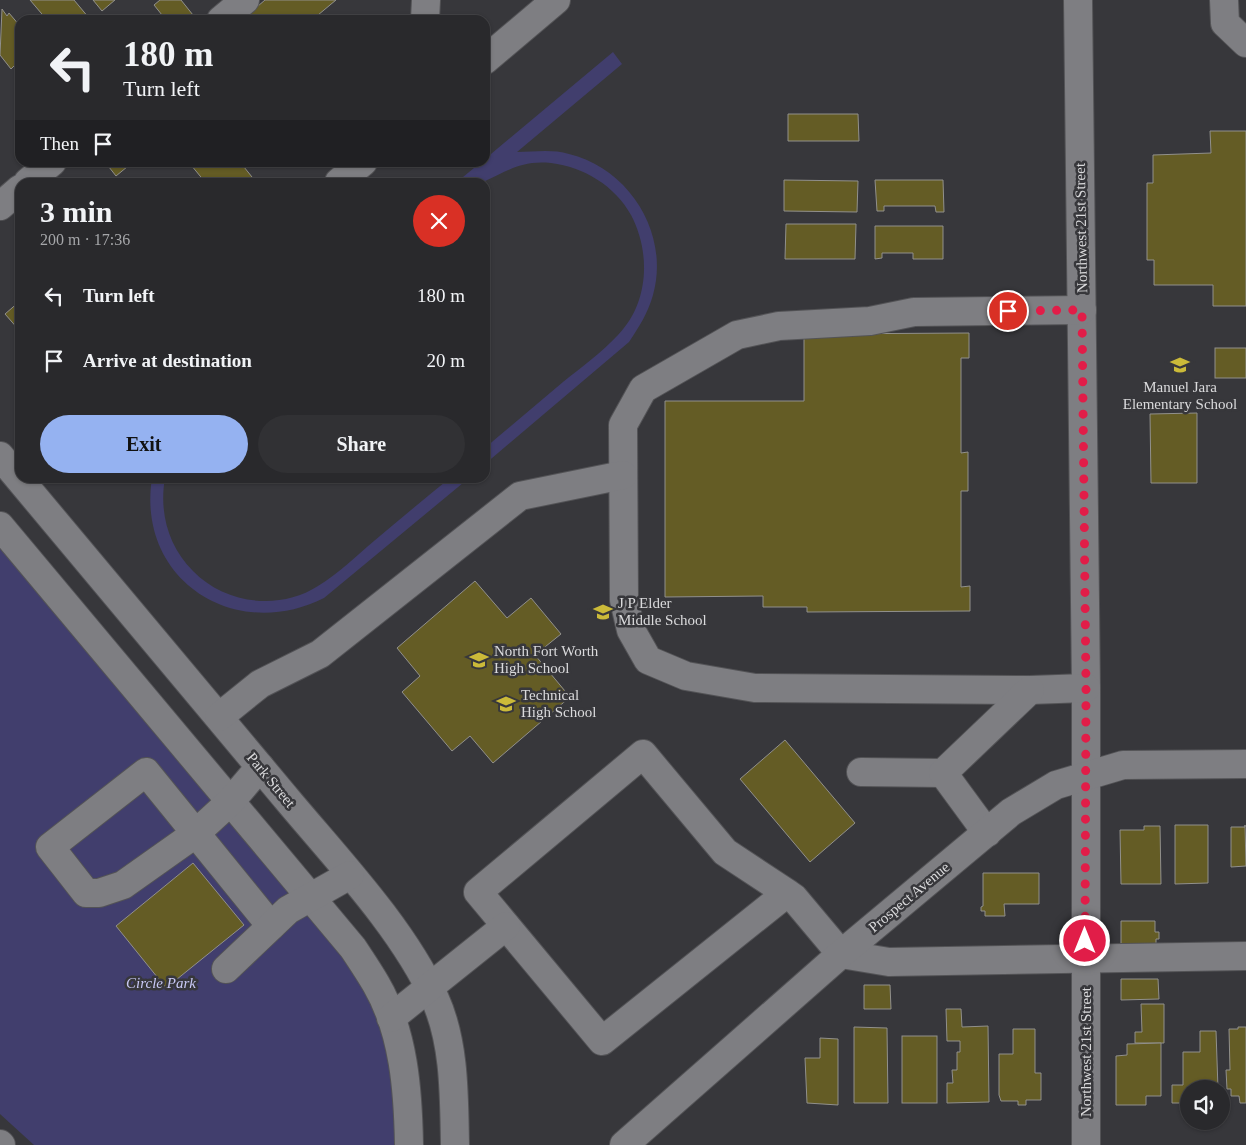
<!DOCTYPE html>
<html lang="en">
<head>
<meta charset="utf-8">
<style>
  body { margin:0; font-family:"Times New Roman",serif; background:#313134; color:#f1f3f6; height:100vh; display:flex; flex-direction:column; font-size:19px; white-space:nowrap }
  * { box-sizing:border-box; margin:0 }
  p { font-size:16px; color:#a5a6a9 }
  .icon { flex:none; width:28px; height:28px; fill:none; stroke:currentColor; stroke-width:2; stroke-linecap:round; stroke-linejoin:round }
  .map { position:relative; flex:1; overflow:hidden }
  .sheet { position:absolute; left:15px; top:178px; width:475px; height:305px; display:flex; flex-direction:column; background:#29292c; border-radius:15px; box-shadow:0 1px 4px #0004,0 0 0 1px #454548 }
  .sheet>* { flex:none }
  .hud { position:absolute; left:15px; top:15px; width:475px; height:152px; border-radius:15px; box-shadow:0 1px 4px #0004,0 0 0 1px #454548; background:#29292c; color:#f1f3f6; overflow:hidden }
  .controls { position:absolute; left:1180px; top:1080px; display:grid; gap:10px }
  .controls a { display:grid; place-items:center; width:50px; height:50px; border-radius:50%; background:#29292c; box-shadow:0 1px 4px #0004,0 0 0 1px #454548; font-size:25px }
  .pin { position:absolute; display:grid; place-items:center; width:42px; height:42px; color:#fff; margin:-21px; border:2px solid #fff; border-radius:50%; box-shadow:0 1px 5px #0007 }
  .me { position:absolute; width:55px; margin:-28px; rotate:0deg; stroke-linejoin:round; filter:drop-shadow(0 0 4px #0008) }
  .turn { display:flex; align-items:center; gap:18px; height:105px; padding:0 25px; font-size:22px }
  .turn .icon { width:65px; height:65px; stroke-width:2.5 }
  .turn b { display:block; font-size:35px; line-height:42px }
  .then { display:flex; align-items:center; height:48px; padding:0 25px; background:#0003; gap:10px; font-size:19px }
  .round { display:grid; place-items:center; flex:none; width:52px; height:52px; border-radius:26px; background:#313134 }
  .overview { display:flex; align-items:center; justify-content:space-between; height:85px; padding:0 25px }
  h1 { font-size:30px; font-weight:800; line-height:38px }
  .cta { display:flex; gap:10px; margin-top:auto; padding:10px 25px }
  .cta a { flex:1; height:58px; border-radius:30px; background:#95b2f1; color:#111; font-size:20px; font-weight:800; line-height:58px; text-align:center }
  .cta a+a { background:#313134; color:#f1f3f6 }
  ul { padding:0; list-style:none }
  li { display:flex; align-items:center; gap:15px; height:65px; padding:0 25px }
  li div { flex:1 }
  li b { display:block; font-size:19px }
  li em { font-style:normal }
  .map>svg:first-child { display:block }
</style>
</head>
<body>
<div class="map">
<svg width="1246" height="1145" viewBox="0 0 1246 1145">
  <rect width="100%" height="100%" fill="#37373b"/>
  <g fill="#413e6d">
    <path d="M613 52 622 64 517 152C534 152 552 149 569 154 630 169 670 234 653 295 648 313 639 327 629 342L485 464V448C511 426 537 404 563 382 582 367 602 352 618 335 649 303 651 253 631 215 615 186 584 167 551 163 521 160 508 171 483 182 476 185 464 183 457 182L480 163 485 162V159Z"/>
    <path d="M152 478H165C159 512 168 546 193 571 225 604 279 611 318 586 338 574 356 556 374 541 399 520 424 499 450 478H469L324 598C235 643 136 580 152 478Z"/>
    <path d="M0 541 348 957 385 1027 399 1145H34L0 1114Z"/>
  </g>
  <g fill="#645c25" stroke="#91908c">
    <path d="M30 0H74L89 18 87 20H47Z"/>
    <path d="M93 0H115L102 11Z"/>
    <path d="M160 0H181L197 20H166L154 5Z"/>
    <path d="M265 0H336L312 20H245L244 18Z"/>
    <path d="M2 9 7 16 9 13 20 26V73L14 66 11 69 0 55Z"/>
    <path d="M788 114H858L859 141H788Z"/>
    <path d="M1210 131H1246V306H1213V285H1154V260H1147V183H1153V155L1211 153Z"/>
    <path d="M105 162H133L116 176Z"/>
    <path d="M194 162H240L256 182H210L208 180 205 182 191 165Z"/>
    <path d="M784 180 858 181 857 212 784 211Z"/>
    <path d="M875 180H943L944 212H936L935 206H884V211H877Z"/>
    <path d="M786 224H856L855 259H785Z"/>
    <path d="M875 226H943V259H913V253H882V258L875 259Z"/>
    <path d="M20 301V329L19 330 5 314Z"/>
    <path d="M969 333V358H961V453L968 452V491H961V587L970 586V611L807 612V607H763V596L665 597V401H804V334Z"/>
    <rect x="1215" y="348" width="31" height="30"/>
    <path d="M1197 413V483H1151L1150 414Z"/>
    <path d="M475 581 507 618 531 598 561 634 535 655 570 697 493 763 470 736 452 751 402 692 420 676 397 648Z"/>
    <path d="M785 740 855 823 810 862 740 779Z"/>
    <path d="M1175 825H1208V883L1175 884Z"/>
    <path d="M1245 825 1246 866 1231 867V827H1245Z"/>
    <path d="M1144 826H1160L1161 884H1121L1120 830H1144Z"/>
    <path d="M193 863 244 925 166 988 116 926Z"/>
    <path d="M983 873H1039V904H1004L1005 916H985V911H981V907L983 906Z"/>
    <path d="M1121 921H1155V932H1159V939H1156V947L1121 948Z"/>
    <path d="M1121 979H1158L1159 999 1121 1000Z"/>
    <path d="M864 985H890L891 1009H864Z"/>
    <path d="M1141 1004H1164V1043H1135V1032H1142Z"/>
    <path d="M946 1009H961L962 1027 988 1026 989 1102 947 1103V1083H953L952 1070H957V1052H960V1041H947Z"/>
    <path d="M854 1027 887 1028 888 1103H854Z"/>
    <path d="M1238 1027H1246V1103H1240L1239 1096H1231V1089H1227L1226 1070H1230L1229 1029H1238Z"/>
    <path d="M1013 1029H1035V1073H1041V1100H1026V1105H1018V1101H1001L999 1095V1054H1013Z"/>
    <path d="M1200 1031H1216L1218 1089H1189V1103H1172V1085H1183V1052H1200Z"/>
    <rect x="902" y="1036" width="35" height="67"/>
    <path d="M820 1038 838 1039V1105L807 1103 805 1058H820Z"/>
    <path d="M1161 1043V1096H1146V1105H1116V1056L1127 1055V1044Z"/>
  </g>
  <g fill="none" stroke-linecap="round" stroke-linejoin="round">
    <g stroke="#535356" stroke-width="30">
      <g id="minor">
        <path d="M1078 0 1086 688V1145"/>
        <path d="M1224 0 1225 23 1246 43"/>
        <path d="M221 20 245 0"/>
        <path d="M425 20 426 0"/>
        <path d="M485 60 556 0"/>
        <path d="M28 182 52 162"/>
        <path d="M339 182 363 162"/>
        <path d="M0 206 20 189"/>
        <path d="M1082 310 914 312 870 321 779 326 737 335 643 389 623 425 624 600 631 630 648 660 686 676 755 688 1030 690 1086 688"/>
        <path d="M0 456C96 570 191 684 286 798 336 858 403 928 435 999 455 1043 454 1097 455 1145"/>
        <path d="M0 526 353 948C361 960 369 972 376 984 404 1032 408 1091 409 1145"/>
        <path d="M219 717 260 684 320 654 520 496 623 475"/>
        <path d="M260 767 231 801 195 834 123 885 99 893H86L50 847 146 772 271 926"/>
        <path d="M861 772 943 773"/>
        <path d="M987 833 943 773 1030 690"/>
        <path d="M787 893 602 1041 478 892 643 754 725 852 787 893 794 898 841 954 889 962 1246 956"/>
        <path d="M226 969 288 910 350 875"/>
        <path d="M391 1018 506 926"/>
        <path d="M0 1144 1 1145"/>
        <path d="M624 1145 841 954 1011 812 1056 785 1123 765 1246 764"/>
      </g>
    </g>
    <use href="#minor" stroke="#7e7e82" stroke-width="28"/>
  </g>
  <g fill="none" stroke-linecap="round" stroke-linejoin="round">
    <path stroke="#e11d48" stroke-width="9" stroke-dasharray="0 16.2" d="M1008 311 1082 310 1086 688 1085 941"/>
  </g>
  <defs>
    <g id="school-bare" transform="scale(1.5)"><path d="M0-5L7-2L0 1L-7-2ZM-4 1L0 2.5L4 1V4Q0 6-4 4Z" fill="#cbba39" stroke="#37373b" stroke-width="2.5" paint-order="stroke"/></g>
  </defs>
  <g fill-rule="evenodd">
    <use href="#school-bare" x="1180" y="365"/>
    <use href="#school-bare" x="603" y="612"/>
    <use href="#school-bare" x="479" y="660"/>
    <use href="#school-bare" x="506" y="704"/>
  </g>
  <g text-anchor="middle" stroke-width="5" stroke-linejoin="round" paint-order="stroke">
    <g font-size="15" fill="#dadadc" stroke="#37373b">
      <text transform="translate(1081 228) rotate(-91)" y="5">Northwest 21st Street</text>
      <text transform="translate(271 780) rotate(50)" y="5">Park Street</text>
      <text transform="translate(909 897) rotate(-40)" y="5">Prospect Avenue</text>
      <text transform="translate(1086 1052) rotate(-90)" y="5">Northwest 21st Street</text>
    </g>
    <g font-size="15" fill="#dadadc" stroke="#37373b" text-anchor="start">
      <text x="1180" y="392" text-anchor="middle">Manuel Jara<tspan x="1180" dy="17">Elementary School</tspan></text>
      <text x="618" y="608">J P Elder<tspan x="618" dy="17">Middle School</tspan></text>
      <text x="494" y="656">North Fort Worth<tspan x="494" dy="17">High School</tspan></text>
      <text x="521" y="700">Technical<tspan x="521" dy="17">High School</tspan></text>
    </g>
    <g font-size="15" font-style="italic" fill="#c8c8f5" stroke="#37373b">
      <text x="161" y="988">Circle Park</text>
    </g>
  </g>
</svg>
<div class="controls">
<a><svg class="icon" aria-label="sound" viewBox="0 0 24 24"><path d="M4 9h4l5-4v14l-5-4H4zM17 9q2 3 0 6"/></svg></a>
</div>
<div class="pin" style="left:1008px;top:311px;background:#d93025"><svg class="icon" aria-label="arrive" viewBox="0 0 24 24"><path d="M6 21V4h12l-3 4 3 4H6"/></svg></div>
<svg class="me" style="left:1085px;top:941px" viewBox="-20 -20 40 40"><circle r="17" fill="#e11d48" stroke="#fff" stroke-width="3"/><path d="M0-11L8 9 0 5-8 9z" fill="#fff"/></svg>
<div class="hud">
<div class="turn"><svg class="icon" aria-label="left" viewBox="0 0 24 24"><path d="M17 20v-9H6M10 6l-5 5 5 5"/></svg><div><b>180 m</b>Turn left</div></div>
<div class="then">Then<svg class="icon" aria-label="arrive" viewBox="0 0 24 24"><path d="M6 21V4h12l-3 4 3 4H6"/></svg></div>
</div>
<section class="sheet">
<div class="overview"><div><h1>3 min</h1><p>200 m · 17:36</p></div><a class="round" style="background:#d93025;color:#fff"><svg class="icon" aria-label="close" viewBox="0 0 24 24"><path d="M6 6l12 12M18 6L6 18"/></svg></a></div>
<ul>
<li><svg class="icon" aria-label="left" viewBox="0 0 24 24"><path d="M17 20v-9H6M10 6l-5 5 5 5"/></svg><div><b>Turn left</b></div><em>180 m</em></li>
<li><svg class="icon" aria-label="arrive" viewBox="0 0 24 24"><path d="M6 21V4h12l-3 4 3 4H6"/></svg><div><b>Arrive at destination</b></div><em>20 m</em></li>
</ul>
<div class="cta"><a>Exit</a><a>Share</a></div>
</section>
</div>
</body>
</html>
